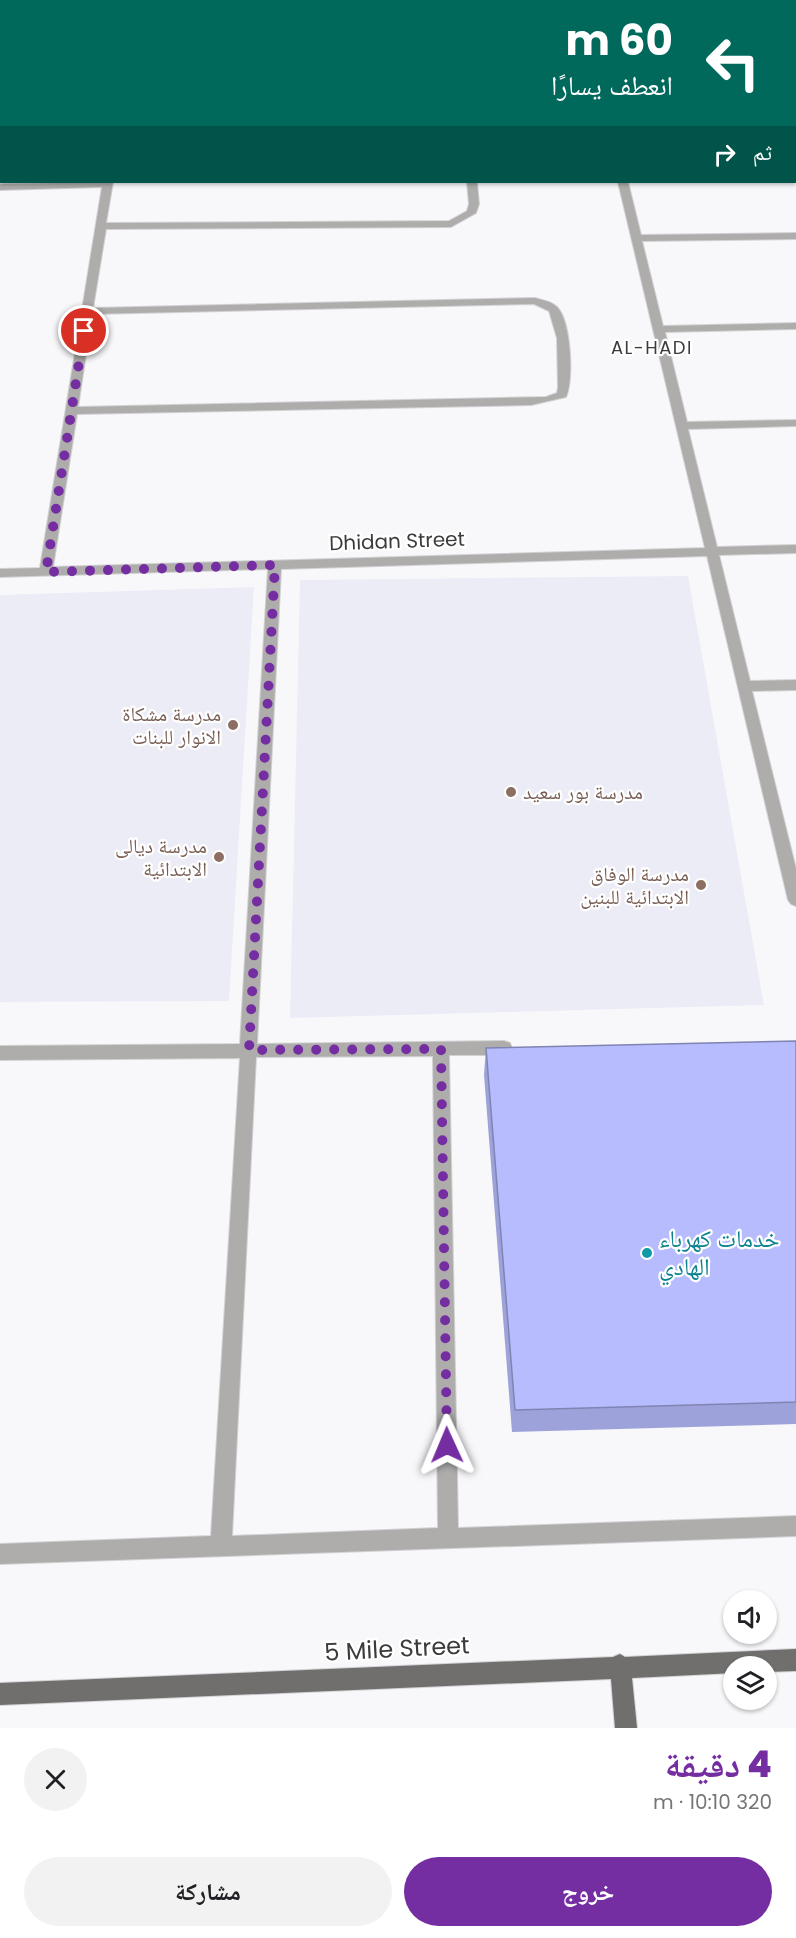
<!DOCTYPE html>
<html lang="ar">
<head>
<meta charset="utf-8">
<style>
  body { margin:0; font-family:Poppins,"Noto Naskh Arabic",sans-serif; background:#f2f2f2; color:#202124; direction:rtl; height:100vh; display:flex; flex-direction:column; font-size:22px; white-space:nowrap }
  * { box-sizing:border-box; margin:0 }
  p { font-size:20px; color:#757577 }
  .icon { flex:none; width:33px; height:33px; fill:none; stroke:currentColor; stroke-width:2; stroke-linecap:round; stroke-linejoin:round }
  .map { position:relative; height:1728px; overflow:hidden; direction:ltr }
  .details { display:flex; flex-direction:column; background:#fff; flex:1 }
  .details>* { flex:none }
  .guide { position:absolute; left:0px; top:0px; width:796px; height:183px; box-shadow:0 2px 4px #0004; direction:rtl; background:#00695c; color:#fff; overflow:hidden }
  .buttons { position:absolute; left:723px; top:1590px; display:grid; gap:12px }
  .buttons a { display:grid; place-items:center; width:54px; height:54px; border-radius:50%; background:#fff; box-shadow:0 2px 4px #0004; font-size:30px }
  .pin { position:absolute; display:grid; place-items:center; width:51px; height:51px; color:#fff; margin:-26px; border:3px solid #fff; border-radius:50%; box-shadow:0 2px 6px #0007 }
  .me { position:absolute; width:66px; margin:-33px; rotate:359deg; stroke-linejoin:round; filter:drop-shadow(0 0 4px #0008) }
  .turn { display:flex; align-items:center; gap:21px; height:126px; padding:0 24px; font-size:27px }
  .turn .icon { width:78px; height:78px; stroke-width:2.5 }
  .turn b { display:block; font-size:42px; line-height:51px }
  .then { display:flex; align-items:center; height:57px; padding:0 24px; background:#0003; gap:12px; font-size:22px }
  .round { display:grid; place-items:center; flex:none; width:63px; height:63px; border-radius:32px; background:#f2f2f2 }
  .headline { display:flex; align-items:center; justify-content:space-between; height:102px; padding:0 24px }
  h1 { font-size:36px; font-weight:800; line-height:45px; color:#752ea1 }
  .primary-button { display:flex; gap:12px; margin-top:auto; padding:12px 24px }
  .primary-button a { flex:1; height:69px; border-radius:36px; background:#752ea1; color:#fff; font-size:24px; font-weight:800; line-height:69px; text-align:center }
  .primary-button a+a { background:#f2f2f2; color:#202124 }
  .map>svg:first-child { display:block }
</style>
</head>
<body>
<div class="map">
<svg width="796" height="1728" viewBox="0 0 796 1728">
  <rect width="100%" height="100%" fill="#f8f8fb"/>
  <g fill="#ececf7">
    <path d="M688 576 764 1005 290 1018 300 580Z"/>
    <path d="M254 587 229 1001 0 1002V595Z"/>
  </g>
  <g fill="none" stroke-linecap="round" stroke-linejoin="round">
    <g stroke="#d2d2d5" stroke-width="2">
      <g id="minor">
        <rect x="133" y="0" width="8" height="2"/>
        <path d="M474 0H482L483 2H475Z"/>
        <rect x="795" y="8" width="1" height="6"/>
        <rect x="795" y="63" width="1" height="6"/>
        <rect x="0" y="105" width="2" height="6"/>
        <rect x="795" y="132" width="1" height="6"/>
        <path d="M113 182 106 223 449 221 467 211 469 204 467 182H477L479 204 476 213 451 227 106 229 93 308 535 298C542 300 551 301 557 307 571 321 574 380 566 397L531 405 77 414 53 567 705 548 618 182H628L641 235 796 233V239L642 241 663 326 796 323V329L665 332 687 422 796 420V426L688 429 717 547 796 545V553L719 555 750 681 796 680V690L752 691 796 869V906L791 904 788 900 707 556 281 569 257 1044 504 1041 510 1043 512 1048 510 1053 504 1055H449L458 1528 796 1516V1536L0 1564V1544L211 1536 240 1058 0 1060V1046L240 1044 268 569 0 577V569L40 568 102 187 0 190V184ZM534 304 549 311 557 338 558 387 557 393 546 397 78 407 92 314ZM433 1056 438 1528 232 1536 256 1057Z"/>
      </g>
    </g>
    <g stroke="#d2d2d5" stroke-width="2">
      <path id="major" d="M796 1649V1671L766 1672V1666H734V1673L632 1678 637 1728H615L611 1679 0 1705V1683L613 1657 620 1654 625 1657Z"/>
    </g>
    <use href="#minor" fill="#aeadac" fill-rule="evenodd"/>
    <use href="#major" fill="#716f6d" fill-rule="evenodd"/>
  </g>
  <path fill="#9da2da" d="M796 1041V1424L512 1432 484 1075 486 1048Z"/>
  <path fill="#b7bcfe" stroke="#8084b2" stroke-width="1.5" d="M796 1041V1402L515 1410 486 1048Z"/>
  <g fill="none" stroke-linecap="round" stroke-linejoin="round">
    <path stroke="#752ea1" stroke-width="10" stroke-dasharray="0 18" d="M84 331 46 572 275 565 249 1050 441 1049 447 1445"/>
  </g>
  <g fill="#8d6e63" stroke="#fff" stroke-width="2">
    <circle cx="233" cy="725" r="6"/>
    <circle cx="511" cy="792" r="6"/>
    <circle cx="219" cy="857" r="6"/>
    <circle cx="701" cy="885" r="6"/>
  </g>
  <circle fill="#0f9aa8" stroke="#fff" stroke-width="2" cx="647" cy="1253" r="6"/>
  <g text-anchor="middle" stroke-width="4.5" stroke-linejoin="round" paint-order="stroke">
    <g font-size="18" letter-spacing="1.5" fill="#3b3b3c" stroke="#fff">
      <text x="652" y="354">AL-HADI</text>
    </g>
    <g font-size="20" fill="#3b3b3c" stroke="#fff">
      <text transform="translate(397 541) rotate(-2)" y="7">Dhidan Street</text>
    </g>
    <g font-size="20" fill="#785e54" stroke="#fff" text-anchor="end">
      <text x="221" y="721">مدرسة مشكاة<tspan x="221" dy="23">الانوار للبنات</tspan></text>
      <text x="523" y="799" text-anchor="start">مدرسة بور سعيد</text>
      <text x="207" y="853">مدرسة ديالى<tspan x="207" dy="23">الابتدائية</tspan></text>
      <text x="689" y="881">مدرسة الوفاق<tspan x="689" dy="23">الابتدائية للبنين</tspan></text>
    </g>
    <g font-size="24" fill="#0d838f" stroke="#fff" text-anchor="start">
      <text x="659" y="1247">خدمات كهرباء<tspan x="659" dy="28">الهادي</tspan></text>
    </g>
    <g font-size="24" fill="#3b3b3c" stroke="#fff">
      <text transform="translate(397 1649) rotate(-3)" y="8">5 Mile Street</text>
    </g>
  </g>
</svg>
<div class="buttons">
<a><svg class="icon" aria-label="sound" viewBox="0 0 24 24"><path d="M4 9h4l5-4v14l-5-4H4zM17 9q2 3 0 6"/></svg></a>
<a><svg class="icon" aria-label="layers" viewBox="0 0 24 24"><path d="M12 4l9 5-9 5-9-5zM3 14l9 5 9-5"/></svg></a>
</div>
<div class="pin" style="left:84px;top:331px;background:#d93025"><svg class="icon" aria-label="arrive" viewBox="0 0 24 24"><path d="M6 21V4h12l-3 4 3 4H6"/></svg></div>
<svg class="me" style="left:447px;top:1445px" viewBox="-20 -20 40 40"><path d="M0-17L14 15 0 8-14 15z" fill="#752ea1" stroke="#fff" stroke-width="4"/></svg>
<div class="guide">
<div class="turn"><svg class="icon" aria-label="left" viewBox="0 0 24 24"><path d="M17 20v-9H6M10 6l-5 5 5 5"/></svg><div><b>60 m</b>انعطف يسارًا</div></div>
<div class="then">ثم<svg class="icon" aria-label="right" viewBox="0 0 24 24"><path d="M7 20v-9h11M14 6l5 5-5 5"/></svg></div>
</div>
</div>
<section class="details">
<div class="headline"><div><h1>4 دقيقة</h1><p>320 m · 10:10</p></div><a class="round"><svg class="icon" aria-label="close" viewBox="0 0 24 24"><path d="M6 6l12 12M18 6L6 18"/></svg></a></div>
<div class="primary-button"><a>خروج</a><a>مشاركة</a></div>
</section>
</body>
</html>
